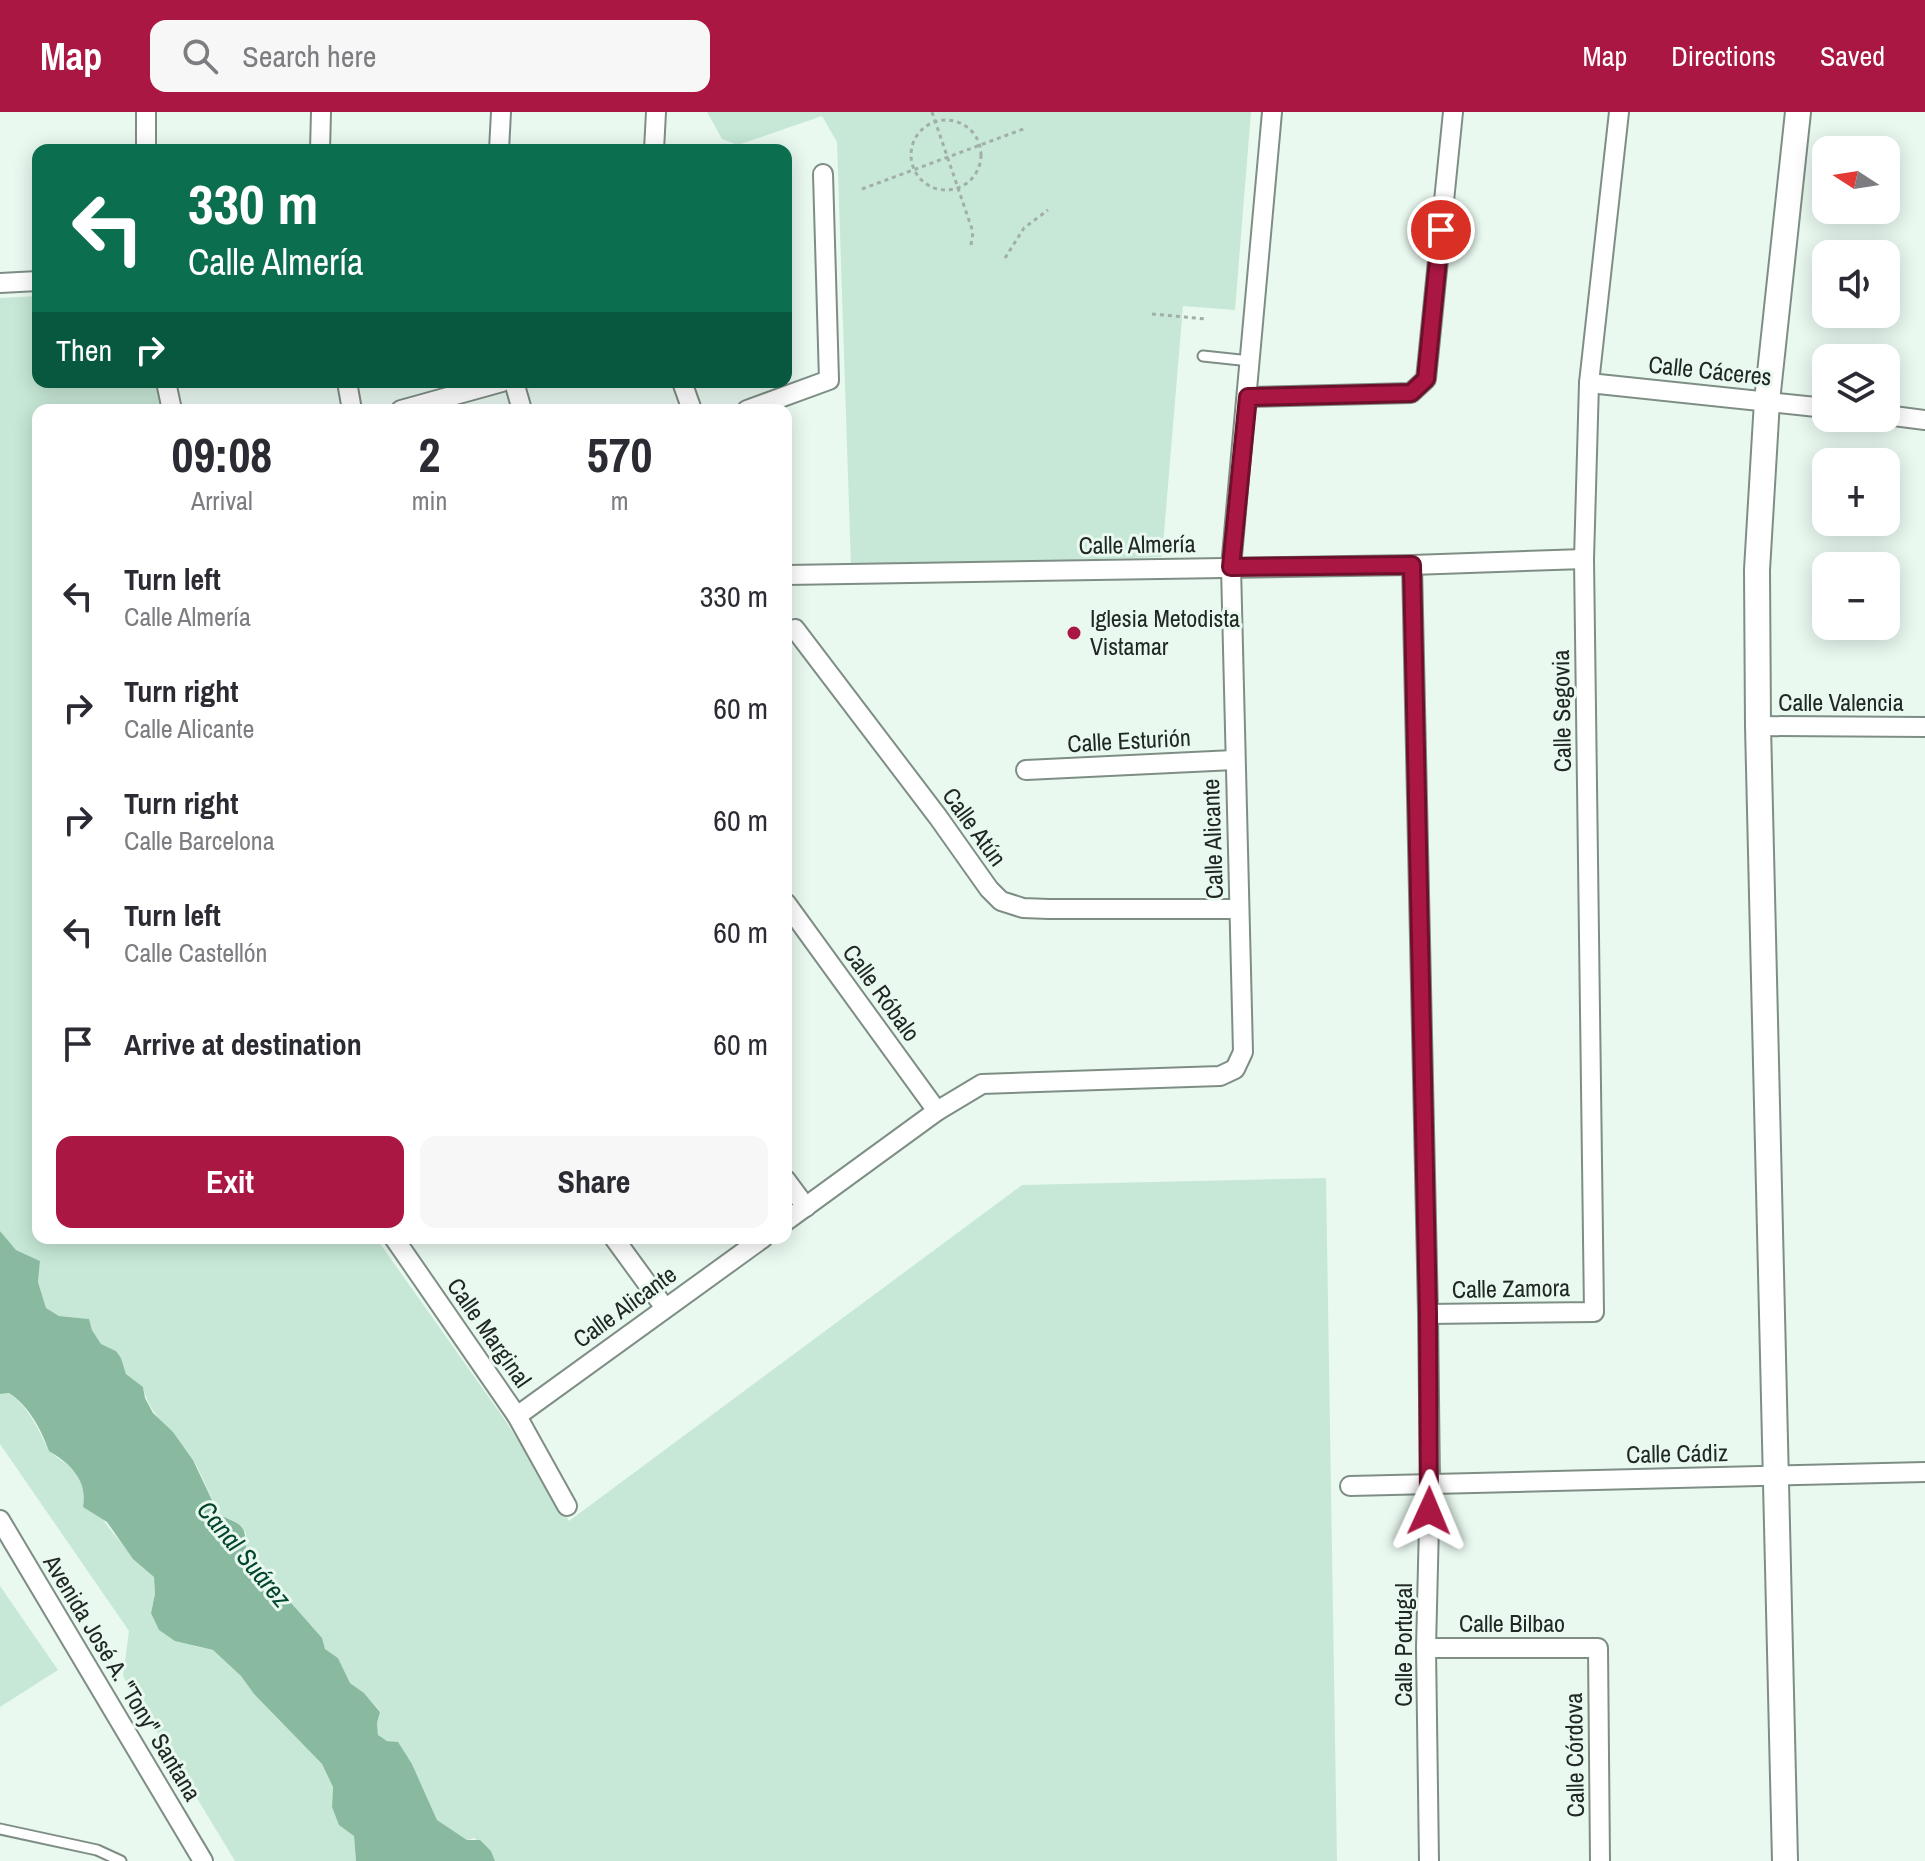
<!DOCTYPE html>
<html lang="en">
<head>
<meta charset="utf-8">
<style>
  body { margin:0; font-family:"Archivo Narrow",sans-serif; background:#f7f7f7; color:#2b2b33; height:100vh; display:flex; flex-direction:column; font-size:30px; white-space:nowrap }
  * { box-sizing:border-box; margin:0 }
  p { font-size:26px; color:#7c7c81 }
  .icon { flex:none; width:44px; height:44px; fill:none; stroke:currentColor; stroke-width:2; stroke-linecap:round; stroke-linejoin:round }
  .map { position:relative; flex:1; overflow:hidden }
  .panel { position:absolute; left:32px; top:292px; width:760px; height:840px; display:flex; flex-direction:column; background:#fff; border-radius:16px; box-shadow:0 4px 20px #0003 }
  .panel>* { flex:none }
  .top-card { position:absolute; left:32px; top:32px; width:760px; height:244px; border-radius:16px; box-shadow:0 4px 20px #0003; background:#0b6e4f; color:#fff; overflow:hidden }
  .needle { width:52px; rotate:282deg }
  .fabs { position:absolute; left:1812px; top:24px; display:grid; gap:16px }
  .fabs a { display:grid; place-items:center; width:88px; height:88px; border-radius:16px; background:#fff; box-shadow:0 4px 20px #0003; font-size:40px }
  .pin { position:absolute; display:grid; place-items:center; width:68px; height:68px; color:#fff; margin:-34px; border:4px solid #fff; border-radius:50%; box-shadow:0 2px 8px #0007 }
  .me { position:absolute; width:88px; margin:-44px; rotate:1deg; stroke-linejoin:round; filter:drop-shadow(0 0 6px #0008) }
  .turn { display:flex; align-items:center; gap:28px; height:168px; padding:0 24px; font-size:36px }
  .turn .icon { width:104px; height:104px; stroke-width:2.5 }
  .turn b { display:block; font-size:56px; line-height:68px }
  .then { display:flex; align-items:center; height:76px; padding:0 24px; background:#0003; gap:16px; font-size:30px }
  .eta { display:flex; justify-content:space-evenly; align-items:center; height:136px; text-align:center }
  .eta b { font-size:48px; font-weight:800; line-height:56px }
  .primary-button { display:flex; gap:16px; margin-top:auto; padding:16px 24px }
  .primary-button a { flex:1; height:92px; border-radius:16px; background:#ab1743; color:#fff; font-size:32px; font-weight:800; line-height:92px; text-align:center }
  .primary-button a+a { background:#f7f7f7; color:#2b2b33 }
  ul { padding:0; list-style:none }
  li { display:flex; align-items:center; gap:24px; height:112px; padding:0 24px }
  li div { flex:1 }
  li b { display:block; font-size:30px }
  li em { font-style:normal }
  header { display:flex; align-items:center; gap:48px; box-sizing:border-box; height:112px; padding:0 40px; background:#ab1743; color:#fff }
  header strong { font-size:38px }
  nav { display:flex; gap:44px; margin-inline-start:auto; font-size:28px }
  .search { width:560px; height:72px; background:#f7f7f7; display:flex; align-items:center; gap:20px; box-sizing:border-box; padding:0 28px; border-radius:16px; color:#7c7c81; font-size:30px }
  .map>svg:first-child { display:block }
</style>
</head>
<body>
<header>
<strong>Map</strong>
<div class="search"><svg class="icon" aria-label="search" viewBox="0 0 24 24"><circle cx="10" cy="10" r="6"/><path d="M15 15l6 6"/></svg>Search here</div>
<nav><a>Map</a><a>Directions</a><a>Saved</a></nav>
</header>
<div class="map">
<svg width="1925" height="1749" viewBox="0 0 1925 1749">
  <rect width="100%" height="100%" fill="#e9f9f0"/>
  <g fill="#c7e8d6">
    <path d="M707 0H1251L1235 198 1183 194 1162 445 851 455 837 30 822 4 738 33 722 27Z"/>
    <path d="M38 184V270H158L164 298H38V1126H376L505 1308 569 1409 1022 1073 1326 1066 1337 1749H495L491 1739 474 1726 467 1728 437 1708 412 1652 393 1630 382 1627 378 1623 377 1611 380 1599 364 1581 350 1571 338 1546 325 1537 246 1440V1421L234 1409 219 1403C210 1384 203 1364 192 1346 175 1321 149 1304 143 1275L126 1262 121 1246 116 1239 101 1232 92 1218 89 1207 59 1204 46 1196 38 1170 40 1149 16 1138 0 1119V186Z"/>
    <path d="M9 1281C29 1295 37 1316 48 1336 53 1345 68 1351 75 1360 81 1367 82 1376 86 1383 102 1409 131 1445 154 1465L155 1482 151 1501 194 1534 213 1538 241 1564 254 1582 322 1652 333 1675 332 1695 354 1724 356 1749H235L123 1564 129 1519 0 1332V1282Z"/>
    <path d="M0 1474 58 1558 0 1595Z"/>
  </g>
  <path fill="#89baa0" d="M0 1119 16 1138 40 1149 38 1170 46 1196 59 1204 89 1207 92 1218 101 1232 116 1239 121 1246 126 1262 143 1275 145 1286 153 1301 173 1320 193 1348 219 1403C244 1413 246 1414 246 1440L322 1526 325 1537 338 1546 350 1571 364 1581 380 1600 377 1611 378 1623 387 1629 398 1630 412 1652 437 1708 467 1728H480L491 1739 495 1749H356L354 1724 339 1713 332 1695 333 1675 322 1652 254 1582 241 1564 213 1538 175 1529 159 1518 151 1501 155 1482 154 1465 133 1447 107 1410 83 1395C88 1369 71 1352 49 1339 41 1317 29 1294 9 1281L0 1282Z"/>
  <g fill="none" stroke-linecap="round" stroke-linejoin="round">
    <g stroke="#7f8e85" stroke-width="13">
      <g id="lane">
        <path d="M1203 244 1250 249"/>
        <path d="M0 1717 97 1738 121 1749"/>
      </g>
    </g>
    <g stroke="#7f8e85" stroke-width="22">
      <g id="street">
        <path d="M146 38V0"/>
        <path d="M320 38 321 0"/>
        <path d="M499 38 501 0"/>
        <path d="M654 38 656 0"/>
        <path d="M0 171 38 169"/>
        <path d="M166 270 172 298"/>
        <path d="M347 270 352 298"/>
        <path d="M514 270 522 298"/>
        <path d="M682 270 692 298"/>
        <path d="M1589 271 1826 296"/>
        <path d="M1248 285 1411 281 1426 267 1453 0"/>
        <path d="M401 298 502 270"/>
        <path d="M747 298 829 268 823 62"/>
        <path d="M1886 303 1925 308"/>
        <path d="M1412 453 1428 1202 1430 1371 1426 1536 1429 1749"/>
        <path d="M786 463 1412 453 1584 447"/>
        <path d="M795 517 938 705 989 777 1001 789 1023 796 1049 797H1239"/>
        <path d="M1758 614 1925 615"/>
        <path d="M1026 658 1234 648"/>
        <path d="M786 791 937 999"/>
        <path d="M786 1068 806 1095"/>
        <path d="M786 1109 937 999 982 972 1220 964 1235 957 1243 940 1231 455 1272 0"/>
        <path d="M394 1126 517 1304 567 1394"/>
        <path d="M614 1126 665 1196"/>
        <path d="M1428 1202 1594 1200 1584 447 1589 271 1619 0"/>
        <path d="M517 1304 763 1126"/>
        <path d="M1350 1374 1925 1360"/>
        <path d="M0 1408 203 1749"/>
        <path d="M1426 1536H1598L1600 1749"/>
      </g>
    </g>
    <g stroke="#7f8e85" stroke-width="28">
      <path id="secondary" d="M1785 1749 1758 614 1757 458 1767 289 1798 0"/>
    </g>
    <g stroke="#a2aea8" stroke-width="3" stroke-dasharray="4 4" stroke-linecap="butt">
      <path d="M932 0 973 120 971 133"/>
      <circle cx="946" cy="43" r="35"/>
      <path d="M862 77 1026 16"/>
      <path d="M1005 146 1024 116 1048 98"/>
      <path d="M1152 202 1206 207"/>
    </g>
    <use href="#lane" stroke="#fff" stroke-width="9"/>
    <use href="#street" stroke="#fff" stroke-width="18"/>
    <use href="#secondary" stroke="#fff" stroke-width="24"/>
  </g>
  <g fill="none" stroke-linecap="round" stroke-linejoin="round">
    <g stroke="#6f0f2c" stroke-width="20">
      <path id="route" d="M1429 1399 1428 1202 1412 453 1231 455 1248 285 1411 281 1426 267 1441 118"/>
    </g>
    <use href="#route" stroke="#ab1743" stroke-width="14"/>
  </g>
  <circle fill="#ab1743" stroke="#e9f9f0" stroke-width="3" cx="1074" cy="521" r="8"/>
  <g text-anchor="middle" stroke-width="6" stroke-linejoin="round" paint-order="stroke">
    <g font-size="24" fill="#212724" stroke="#e9f9f0">
      <text transform="translate(1710 259) rotate(6)" y="8">Calle Cáceres</text>
      <text transform="translate(1137 433) rotate(-1)" y="8">Calle Almería</text>
      <text x="1841" y="599">Calle Valencia</text>
      <text transform="translate(1562 599) rotate(-91)" y="8">Calle Segovia</text>
      <text transform="translate(1129 629) rotate(-3)" y="8">Calle Esturión</text>
      <text transform="translate(974 715) rotate(54)" y="8">Calle Atún</text>
      <text transform="translate(1213 727) rotate(-92)" y="8">Calle Alicante</text>
      <text transform="translate(881 881) rotate(54)" y="8">Calle Róbalo</text>
      <text transform="translate(1511 1177) rotate(-1)" y="8">Calle Zamora</text>
      <text transform="translate(625 1195) rotate(-36)" y="8">Calle Alicante</text>
      <text transform="translate(489 1221) rotate(55)" y="8">Calle Marginal</text>
      <text transform="translate(1677 1342) rotate(-1)" y="8">Calle Cádiz</text>
      <text x="1512" y="1520">Calle Bilbao</text>
      <text transform="translate(1404 1533) rotate(-90)" y="8">Calle Portugal</text>
      <text transform="translate(122 1566) rotate(59)" y="8">Avenida José A. "Tony" Santana</text>
      <text transform="translate(1575 1643) rotate(-91)" y="8">Calle Córdova</text>
    </g>
    <g font-size="24" fill="#212724" stroke="#e9f9f0" text-anchor="start">
      <text x="1090" y="515">Iglesia Metodista<tspan x="1090" dy="28">Vistamar</tspan></text>
    </g>
    <g font-size="26" font-style="italic" fill="#02452d" stroke="#e9f9f0">
      <text transform="translate(244 1442) rotate(50)" y="9">Canal Suárez</text>
    </g>
  </g>
</svg>
<div class="fabs">
<a><svg class="needle" viewBox="-14 -14 28 28"><path d="M0-13l5 13h-10z" fill="#e53935"/><path d="M0 13l5-13h-10z" fill="#7c7c81"/></svg></a>
<a><svg class="icon" aria-label="sound" viewBox="0 0 24 24"><path d="M4 9h4l5-4v14l-5-4H4zM17 9q2 3 0 6"/></svg></a>
<a><svg class="icon" aria-label="layers" viewBox="0 0 24 24"><path d="M12 4l9 5-9 5-9-5zM3 14l9 5 9-5"/></svg></a>
<a>+</a>
<a>−</a>
</div>
<div class="pin" style="left:1441px;top:118px;background:#d93025"><svg class="icon" aria-label="arrive" viewBox="0 0 24 24"><path d="M6 21V4h12l-3 4 3 4H6"/></svg></div>
<svg class="me" style="left:1429px;top:1399px" viewBox="-20 -20 40 40"><path d="M0-17L14 15 0 8-14 15z" fill="#ab1743" stroke="#fff" stroke-width="4"/></svg>
<div class="top-card">
<div class="turn"><svg class="icon" aria-label="left" viewBox="0 0 24 24"><path d="M17 20v-9H6M10 6l-5 5 5 5"/></svg><div><b>330 m</b>Calle Almería</div></div>
<div class="then">Then<svg class="icon" aria-label="right" viewBox="0 0 24 24"><path d="M7 20v-9h11M14 6l5 5-5 5"/></svg></div>
</div>
<section class="panel">
<div class="eta">
<div><b>09:08</b><p>Arrival</p></div>
<div><b>2</b><p>min</p></div>
<div><b>570</b><p>m</p></div>
</div>
<ul>
<li><svg class="icon" aria-label="left" viewBox="0 0 24 24"><path d="M17 20v-9H6M10 6l-5 5 5 5"/></svg><div><b>Turn left</b><p>Calle Almería</p></div><em>330 m</em></li>
<li><svg class="icon" aria-label="right" viewBox="0 0 24 24"><path d="M7 20v-9h11M14 6l5 5-5 5"/></svg><div><b>Turn right</b><p>Calle Alicante</p></div><em>60 m</em></li>
<li><svg class="icon" aria-label="right" viewBox="0 0 24 24"><path d="M7 20v-9h11M14 6l5 5-5 5"/></svg><div><b>Turn right</b><p>Calle Barcelona</p></div><em>60 m</em></li>
<li><svg class="icon" aria-label="left" viewBox="0 0 24 24"><path d="M17 20v-9H6M10 6l-5 5 5 5"/></svg><div><b>Turn left</b><p>Calle Castellón</p></div><em>60 m</em></li>
<li><svg class="icon" aria-label="arrive" viewBox="0 0 24 24"><path d="M6 21V4h12l-3 4 3 4H6"/></svg><div><b>Arrive at destination</b></div><em>60 m</em></li>
</ul>
<div class="primary-button"><a>Exit</a><a>Share</a></div>
</section>
</div>
</body>
</html>
